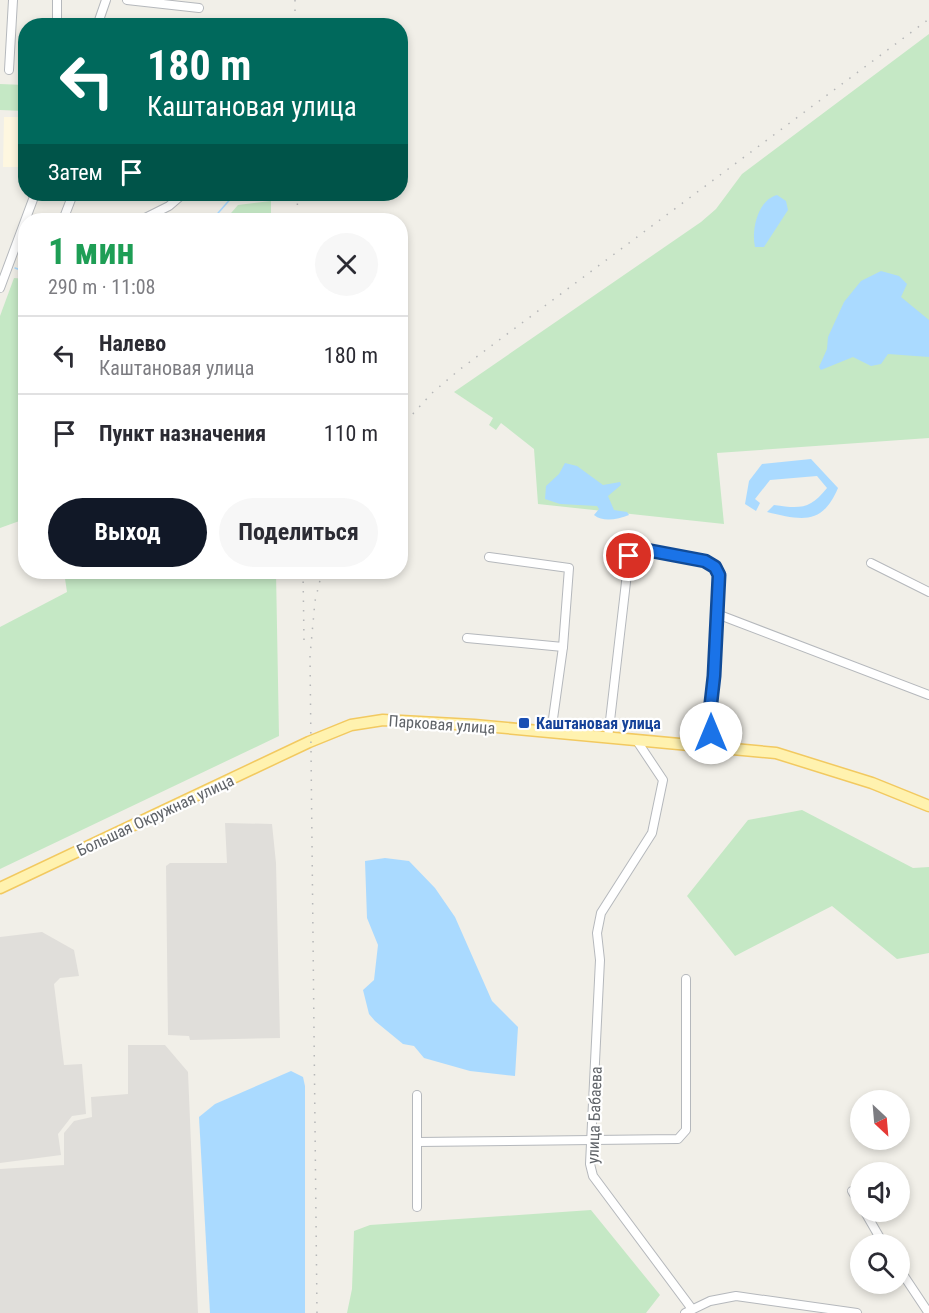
<!DOCTYPE html>
<html lang="ru">
<head>
<meta charset="utf-8">
<style>
  body { margin:0; font-family:"Roboto Condensed",sans-serif; background:#f7f7f7; color:#2b2b33; height:100vh; display:flex; flex-direction:column; font-size:22px; white-space:nowrap }
  * { box-sizing:border-box; margin:0 }
  p { font-size:20px; color:#7c7c81 }
  .icon { flex:none; width:33px; height:33px; fill:none; stroke:currentColor; stroke-width:2; stroke-linecap:round; stroke-linejoin:round }
  .map { position:relative; flex:1; overflow:hidden }
  .drawer { position:absolute; left:18px; top:213px; width:390px; height:366px; display:flex; flex-direction:column; background:#fff; border-radius:24px; box-shadow:0 3px 9px #0003 }
  .drawer>* { flex:none }
  .hud { position:absolute; left:18px; top:18px; width:390px; height:183px; border-radius:24px; box-shadow:0 3px 9px #0003; background:#00695c; color:#fff; overflow:hidden }
  .needle { width:39px; rotate:154deg }
  .tools { position:absolute; left:850px; top:1090px; display:grid; gap:12px }
  .tools a { display:grid; place-items:center; width:60px; height:60px; border-radius:50%; background:#fff; box-shadow:0 3px 9px #0003; font-size:30px }
  .pin { position:absolute; display:grid; place-items:center; width:51px; height:51px; color:#fff; margin:-26px; border:3px solid #fff; border-radius:50%; box-shadow:0 2px 6px #0007 }
  .me { position:absolute; width:66px; margin:-33px; rotate:0deg; stroke-linejoin:round; filter:drop-shadow(0 0 4px #0008) }
  .turn { display:flex; align-items:center; gap:21px; height:126px; padding:0 30px; font-size:27px }
  .turn .icon { width:78px; height:78px; stroke-width:2.5 }
  .turn b { display:block; font-size:42px; line-height:51px }
  .then { display:flex; align-items:center; height:57px; padding:0 30px; background:#0003; gap:12px; font-size:22px }
  .round { display:grid; place-items:center; flex:none; width:63px; height:63px; border-radius:32px; background:#f7f7f7 }
  .overview { display:flex; align-items:center; justify-content:space-between; height:102px; padding:0 30px }
  h1 { font-size:36px; font-weight:700; line-height:45px; color:#1e9e55 }
  .action { display:flex; gap:12px; margin-top:auto; padding:12px 30px }
  .action a { flex:1; height:69px; border-radius:36px; background:#111827; color:#fff; font-size:24px; font-weight:700; line-height:69px; text-align:center }
  .action a+a { background:#f7f7f7; color:#2b2b33 }
  ul { padding:0; list-style:none }
  li { display:flex; align-items:center; gap:18px; height:78px; padding:0 30px; border-top:2px solid #e1e1e2 }
  li div { flex:1 }
  li b { display:block; font-size:22px }
  li em { font-style:normal }
  .map>svg:first-child { display:block }
</style>
</head>
<body>
<div class="map">
<svg width="929" height="1313" viewBox="0 0 929 1313">
  <rect width="100%" height="100%" fill="#f1efe8"/>
  <path fill="#fef7e0" d="M4 117H25V167H3Z"/>
  <g fill="#e0deda">
    <path d="M225 823 272 824 276 863 280 1038 190 1040 189 1036 168 1035 166 866 170 863H227Z"/>
    <path d="M42 932 74 950 79 976 60 978 54 984 64 1065 82 1064 86 1114 72 1116 58 1134 61 1155 0 1163V937Z"/>
    <path d="M128 1045H165L188 1072 198 1313H0V1169L64 1165V1133L74 1121 92 1117 91 1097 128 1094Z"/>
  </g>
  <g fill="#c5e8c5">
    <path d="M929 34V438L717 453 724 524 538 504 534 449 501 423 496 430 489 425 493 418 454 392 701 222 716 209 742 174Z"/>
    <path d="M0 84 25 85V96H22V99L25 98V111L0 110Z"/>
    <path d="M271 201V220H225L238 205Z"/>
    <path d="M14 278 26 279 25 519 0 528V316Z"/>
    <path d="M64 572H276L279 736 0 869V627L67 592Z"/>
    <path d="M802 810 913 868 929 867V953L897 959 832 906 735 956 687 896 748 820Z"/>
    <path d="M591 1210 660 1295 646 1313H347L352 1289 354 1231 370 1225Z"/>
  </g>
  <g fill="#aadaff">
    <path d="M777 195 786 201 788 210 764 247H755C751 229 758 200 777 195Z"/>
    <path d="M881 271 899 276 907 284 901 297 929 320V357L888 354 881 364 871 366 853 357 821 370 819 367 827 349 828 337 844 302 861 281Z"/>
    <path d="M811 459 838 488C822 526 801 520 767 512L774 505C801 509 810 509 827 488L817 476 770 480 755 499 760 503 756 511 745 504 749 481 762 464Z"/>
    <path d="M565 463 577 466 603 485 620 482 621 485 608 496 614 510 627 512 629 515C618 519 604 523 594 515L599 509 597 506 560 504 545 499 546 486 559 474Z"/>
    <path d="M385 858 409 861 435 888 455 917 492 1001 518 1027 515 1076 470 1071 424 1058 414 1046 403 1044 375 1021 369 1014 363 990 374 980 378 945 367 918 365 861Z"/>
    <path d="M291 1071 303 1077 305 1086V1313H210L199 1117 215 1104Z"/>
  </g>
  <g fill="none" stroke-linecap="round" stroke-linejoin="round">
    <g stroke="#aadaff" stroke-width="1.5">
      <path d="M212 220 233 196 265 194"/>
      <path d="M15 268 26 272"/>
    </g>
    <g stroke="#b5b8bc" stroke-width="10">
      <g id="minor">
        <path d="M127 0 199 8"/>
        <path d="M57 26V0"/>
        <path d="M97 26 106 0"/>
        <path d="M9 70 13 0"/>
        <path d="M63 220 73 194"/>
        <path d="M141 220 169 206 183 194"/>
        <path d="M0 288 35 194"/>
        <path d="M489 557 569 568 563 647 551 733"/>
        <path d="M871 563 929 592"/>
        <path d="M717 614 929 695"/>
        <path d="M467 638 563 647"/>
        <path d="M608 738 629 556 631 550 636 548 705 561 715 567 719 575 715 676 709 720 716 747"/>
        <path d="M637 741 663 780 652 833 601 913 597 933 600 960 590 1164 593 1176 692 1309"/>
        <path d="M417 1095V1207"/>
        <path d="M418 1142 678 1139 686 1130V979"/>
        <path d="M852 1191 861 1206"/>
        <path d="M865 1212 884 1245"/>
        <path d="M900 1270 928 1312"/>
        <path d="M685 1313 710 1301 736 1296 857 1313"/>
      </g>
    </g>
    <g stroke="#f2c960" stroke-width="13">
      <path id="major" d="M0 888 309 742 351 725 383 720 474 725 776 753 872 783 929 806"/>
    </g>
    <use href="#minor" stroke="#fff" stroke-width="8"/>
    <use href="#major" stroke="#fff2af" stroke-width="10"/>
    <g stroke="#b6b7b8" stroke-width="1.5" stroke-dasharray="1.5 8" stroke-linecap="butt">
      <path d="M295 0V26"/>
      <path d="M297 194 298 220"/>
      <path d="M400 428 432 393 459 370 929 19"/>
      <path d="M303 572 304 640"/>
      <path d="M317 1313 310 656 315 601 322 572"/>
    </g>
  </g>
  <g fill="none" stroke-linecap="round" stroke-linejoin="round">
    <g stroke="#114b97" stroke-width="15">
      <path id="route" d="M629 556 631 550 636 548 705 561 715 567 719 575 714 676 709 720 711 733"/>
    </g>
    <use href="#route" stroke="#1a73e8" stroke-width="10"/>
  </g>
  <rect fill="#1a4fb4" stroke="#fff" stroke-width="2" x="518" y="717" width="12" height="12" rx="3"/>
  <g text-anchor="middle" stroke-width="4.5" stroke-linejoin="round" paint-order="stroke">
    <g font-size="16" font-weight="bold" fill="#164399" stroke="#fff" text-anchor="start">
      <text x="536" y="729">Каштановая улица</text>
    </g>
    <g font-size="16" fill="#5f6368" stroke="#fff">
      <text transform="translate(442 724) rotate(4)" y="6">Парковая улица</text>
      <text transform="translate(155 815) rotate(-25)" y="6">Большая Окружная улица</text>
      <text transform="translate(594 1115) rotate(-88)" y="6">улица Бабаева</text>
    </g>
  </g>
</svg>
<div class="tools">
<a><svg class="needle" viewBox="-14 -14 28 28"><path d="M0-13l5 13h-10z" fill="#e53935"/><path d="M0 13l5-13h-10z" fill="#7c7c81"/></svg></a>
<a><svg class="icon" aria-label="sound" viewBox="0 0 24 24"><path d="M4 9h4l5-4v14l-5-4H4zM17 9q2 3 0 6"/></svg></a>
<a><svg class="icon" aria-label="search" viewBox="0 0 24 24"><circle cx="10" cy="10" r="6"/><path d="M15 15l6 6"/></svg></a>
</div>
<div class="pin" style="left:629px;top:556px;background:#d93025"><svg class="icon" aria-label="arrive" viewBox="0 0 24 24"><path d="M6 21V4h12l-3 4 3 4H6"/></svg></div>
<svg class="me" style="left:711px;top:733px" viewBox="-20 -20 40 40"><circle r="19" fill="#fff"/><path d="M0-13L10 11 0 6-10 11z" fill="#1a73e8"/></svg>
<div class="hud">
<div class="turn"><svg class="icon" aria-label="left" viewBox="0 0 24 24"><path d="M17 20v-9H6M10 6l-5 5 5 5"/></svg><div><b>180 m</b>Каштановая улица</div></div>
<div class="then">Затем<svg class="icon" aria-label="arrive" viewBox="0 0 24 24"><path d="M6 21V4h12l-3 4 3 4H6"/></svg></div>
</div>
<section class="drawer">
<div class="overview"><div><h1>1 мин</h1><p>290 m · 11:08</p></div><a class="round"><svg class="icon" aria-label="close" viewBox="0 0 24 24"><path d="M6 6l12 12M18 6L6 18"/></svg></a></div>
<ul>
<li><svg class="icon" aria-label="left" viewBox="0 0 24 24"><path d="M17 20v-9H6M10 6l-5 5 5 5"/></svg><div><b>Налево</b><p>Каштановая улица</p></div><em>180 m</em></li>
<li><svg class="icon" aria-label="arrive" viewBox="0 0 24 24"><path d="M6 21V4h12l-3 4 3 4H6"/></svg><div><b>Пункт назначения</b></div><em>110 m</em></li>
</ul>
<div class="action"><a>Выход</a><a>Поделиться</a></div>
</section>
</div>
</body>
</html>
